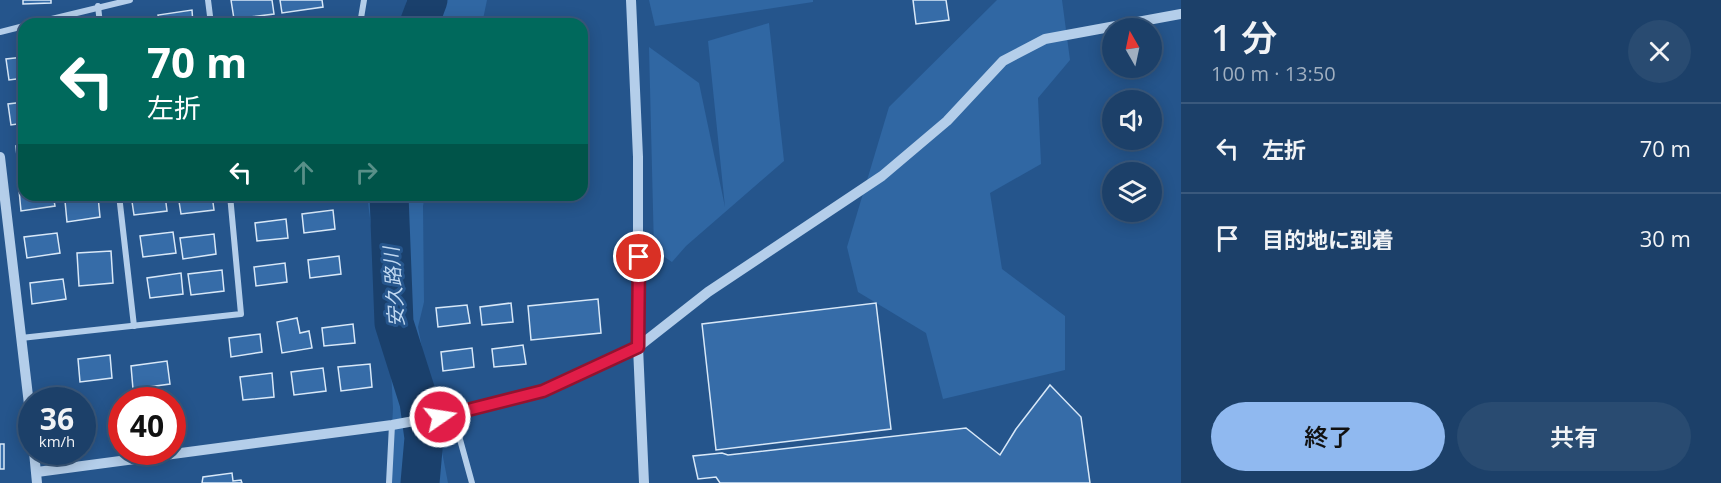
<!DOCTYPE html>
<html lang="ja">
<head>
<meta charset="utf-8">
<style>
  body { margin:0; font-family:"Open Sans","Noto Sans JP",sans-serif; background:#294b71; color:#f1f3f6; height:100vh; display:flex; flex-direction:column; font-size:22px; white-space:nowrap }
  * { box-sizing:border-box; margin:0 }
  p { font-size:20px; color:#a0afc0 }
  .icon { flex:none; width:33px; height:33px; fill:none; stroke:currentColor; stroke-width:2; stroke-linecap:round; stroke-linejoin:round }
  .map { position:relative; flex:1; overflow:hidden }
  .drawer { display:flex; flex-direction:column; background:#1c4069; width:540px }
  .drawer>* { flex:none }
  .banner { position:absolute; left:18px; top:18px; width:570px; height:183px; border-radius:18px; box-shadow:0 3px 15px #0003,0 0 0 2px #3a597d; background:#00695c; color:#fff; overflow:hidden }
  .needle { width:39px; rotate:351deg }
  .tools { position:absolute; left:1102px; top:18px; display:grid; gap:12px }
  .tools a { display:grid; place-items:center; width:60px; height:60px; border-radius:50%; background:#1c4069; box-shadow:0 3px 15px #0003,0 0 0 2px #3a597d; font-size:30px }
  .speed { position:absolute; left:18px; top:387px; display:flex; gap:12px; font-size:30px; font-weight:700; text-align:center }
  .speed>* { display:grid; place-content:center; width:78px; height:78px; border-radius:50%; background:#1c4069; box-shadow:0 3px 15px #0003,0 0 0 2px #3a597d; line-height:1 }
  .speed small { font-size:15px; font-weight:400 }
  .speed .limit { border:9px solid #d22; background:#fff; color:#111 }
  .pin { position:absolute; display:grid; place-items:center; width:51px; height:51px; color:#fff; margin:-26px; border:3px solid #fff; border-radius:50%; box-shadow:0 2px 6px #0007 }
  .me { position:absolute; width:66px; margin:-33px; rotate:77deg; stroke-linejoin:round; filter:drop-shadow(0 0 4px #0008) }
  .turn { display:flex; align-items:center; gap:21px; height:126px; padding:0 30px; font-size:27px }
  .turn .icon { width:78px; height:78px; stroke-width:2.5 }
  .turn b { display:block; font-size:42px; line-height:51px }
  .lanes { display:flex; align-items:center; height:57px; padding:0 30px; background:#0003; justify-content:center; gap:30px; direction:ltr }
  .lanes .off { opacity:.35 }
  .round { display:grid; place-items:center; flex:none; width:63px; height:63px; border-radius:32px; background:#294b71 }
  .overview { display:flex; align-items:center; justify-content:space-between; height:102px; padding:0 30px }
  h1 { font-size:36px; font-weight:600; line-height:45px }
  .primary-button { display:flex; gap:12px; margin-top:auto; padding:12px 30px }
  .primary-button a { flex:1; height:69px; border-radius:36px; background:#90b9f0; color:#111; font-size:24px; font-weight:600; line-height:69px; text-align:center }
  .primary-button a+a { background:#294b71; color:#f1f3f6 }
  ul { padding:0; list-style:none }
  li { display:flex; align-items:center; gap:18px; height:90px; padding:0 30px; border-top:2px solid #3a597d }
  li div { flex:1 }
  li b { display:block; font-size:22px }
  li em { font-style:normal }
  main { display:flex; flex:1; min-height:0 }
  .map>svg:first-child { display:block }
</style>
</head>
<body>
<main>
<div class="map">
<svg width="1181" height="483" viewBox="0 0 1181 483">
  <rect width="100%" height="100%" fill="#25558c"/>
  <g fill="#3067a3">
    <path d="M407 0H487L482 24H400Z"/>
    <path d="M649 0H813V2L655 26Z"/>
    <path d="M997 0H1062L1070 60 1038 98 1041 164 990 193 1002 269 1065 316V370L943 399 926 333 858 292 847 247 889 107Z"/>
    <path d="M769 23 784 161 686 246 672 262 654 250 649 47 699 83 725 207 708 41Z"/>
    <path d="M367 195H425L423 206 424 302 418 327 448 483H389L393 408 388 313 377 272Z"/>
  </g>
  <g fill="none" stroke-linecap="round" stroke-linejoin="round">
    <g stroke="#1a406c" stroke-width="39">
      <path d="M419 24 428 0"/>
      <path d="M389 195 394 323 419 402 424 438 420 483"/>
    </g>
  </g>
  <g fill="#366ca8" stroke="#d8e8f8" stroke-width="1.5">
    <path d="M23 0H51V3L23 4Z"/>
    <path d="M231 0H272L274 14 234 19Z"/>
    <path d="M280 0H322L323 7 282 13Z"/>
    <path d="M913 0H946L949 20 916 24Z"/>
    <path d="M192 10 193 24H160L158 15Z"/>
    <path d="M24 57V78L9 80 6 59Z"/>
    <path d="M24 102V123L11 125 8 104Z"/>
    <path d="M24 145V166L18 167 16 146Z"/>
    <path d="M24 189V195H53L55 206 21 211 19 190Z"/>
    <path d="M131 195H165L167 211 134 215Z"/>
    <path d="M178 195H212L214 210 181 214Z"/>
    <path d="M98 196 100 217 67 222 65 201Z"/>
    <path d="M333 210 335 229 304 233 302 214Z"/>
    <path d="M286 219 288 238 257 241 255 223Z"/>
    <path d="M173 232 176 253 143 257 140 236Z"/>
    <path d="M57 233 60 253 27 258 24 237Z"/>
    <path d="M214 234 216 254 183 259 180 238Z"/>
    <path d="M111 251 113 283 79 286 77 253Z"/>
    <path d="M339 256 341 274 310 278 308 260Z"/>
    <path d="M285 263 287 282 256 286 254 267Z"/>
    <path d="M222 270 224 291 191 295 188 274Z"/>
    <path d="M181 273 183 294 150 298 147 278Z"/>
    <path d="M63 279 66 299 32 304 30 283Z"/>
    <path d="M598 299 601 333 531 340 528 306Z"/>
    <path d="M511 303 513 322 482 325 480 307Z"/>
    <path d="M876 303 891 429 716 450 702 324Z"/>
    <path d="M467 305 470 323 438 327 436 308Z"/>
    <path d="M297 318 300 333 309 331 312 348 282 353 277 322Z"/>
    <path d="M353 324 355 343 324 346 322 328Z"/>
    <path d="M260 334 262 352 231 357 229 338Z"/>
    <path d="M523 345 526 364 494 367 492 349Z"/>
    <path d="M472 348 474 367 443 371 441 352Z"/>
    <path d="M110 355 112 378 80 382 78 359Z"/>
    <path d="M167 361 170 384 133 389 131 366Z"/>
    <path d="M370 364 372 387 341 391 338 367Z"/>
    <path d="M323 368 326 391 294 395 291 372Z"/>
    <path d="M272 373 274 397 243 400 240 377Z"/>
    <path d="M1050 385 1081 417 1090 483H720L716 477 698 479 693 456 722 453 728 455 966 428 1000 455 1016 429Z"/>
    <rect x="0" y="444" width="4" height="25"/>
    <path d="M232 473 233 481 241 480 242 483H202L203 477Z"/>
  </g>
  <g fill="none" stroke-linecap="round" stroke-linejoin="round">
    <g stroke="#b4ceea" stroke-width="6">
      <path d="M208 0 211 24"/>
      <path d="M98 6 100 24"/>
      <path d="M31 24 130 0"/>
      <path d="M360 24 364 0"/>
      <path d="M0 32 24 26"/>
      <path d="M119 195 134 326"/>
      <path d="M21 338 241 314 230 195"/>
      <path d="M453 414 472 483"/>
      <path d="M389 483 392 425"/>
    </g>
    <g stroke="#b4ceea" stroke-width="10">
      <path d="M631 0 638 157V347L644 483"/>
      <path d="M0 157 32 430"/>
      <path d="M34 452 37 483"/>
      <path d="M37 472 392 425 453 414 543 391 638 347 708 292 882 176 947 121 1003 61 1045 39 1181 14"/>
    </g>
  </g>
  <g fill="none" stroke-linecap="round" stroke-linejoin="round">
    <g stroke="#92132f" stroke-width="15">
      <path id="route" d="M440 417 543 391 638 347 639 257"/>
    </g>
    <use href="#route" stroke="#e11d48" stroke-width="10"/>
  </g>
  <g text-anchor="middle" stroke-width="6" stroke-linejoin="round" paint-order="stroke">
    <g font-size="20" font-style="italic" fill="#c0d8f1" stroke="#25558c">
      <text transform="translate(394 287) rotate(-94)" y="7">安久路川</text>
    </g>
  </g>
</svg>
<div class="tools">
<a><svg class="needle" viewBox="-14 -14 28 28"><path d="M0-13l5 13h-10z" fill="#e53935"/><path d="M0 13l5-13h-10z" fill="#a0afc0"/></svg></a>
<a><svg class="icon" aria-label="sound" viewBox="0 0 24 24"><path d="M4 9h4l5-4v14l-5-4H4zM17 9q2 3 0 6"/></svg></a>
<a><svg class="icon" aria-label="layers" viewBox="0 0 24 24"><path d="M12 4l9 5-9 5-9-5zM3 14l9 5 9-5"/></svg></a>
</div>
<div class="speed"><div>36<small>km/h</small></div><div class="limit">40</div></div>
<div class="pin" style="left:639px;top:257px;background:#d93025"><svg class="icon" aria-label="arrive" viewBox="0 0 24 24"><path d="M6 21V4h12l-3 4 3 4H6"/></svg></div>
<svg class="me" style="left:440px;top:417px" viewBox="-20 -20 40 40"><circle r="17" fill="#e11d48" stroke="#fff" stroke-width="3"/><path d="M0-11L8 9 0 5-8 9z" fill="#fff"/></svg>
<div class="banner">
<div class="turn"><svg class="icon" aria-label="left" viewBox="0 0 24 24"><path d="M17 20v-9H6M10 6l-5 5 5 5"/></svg><div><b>70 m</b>左折</div></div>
<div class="lanes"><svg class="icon" aria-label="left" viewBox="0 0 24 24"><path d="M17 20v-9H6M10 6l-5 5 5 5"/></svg><svg class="icon off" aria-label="ahead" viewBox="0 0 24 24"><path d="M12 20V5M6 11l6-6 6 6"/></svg><svg class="icon off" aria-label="right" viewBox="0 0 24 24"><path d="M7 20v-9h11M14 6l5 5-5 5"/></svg></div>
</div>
</div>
<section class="drawer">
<div class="overview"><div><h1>1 分</h1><p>100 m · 13:50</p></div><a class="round"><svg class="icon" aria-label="close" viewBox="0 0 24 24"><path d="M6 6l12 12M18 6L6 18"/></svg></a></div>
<ul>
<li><svg class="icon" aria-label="left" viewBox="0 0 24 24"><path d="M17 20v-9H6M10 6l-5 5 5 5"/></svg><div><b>左折</b></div><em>70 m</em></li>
<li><svg class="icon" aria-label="arrive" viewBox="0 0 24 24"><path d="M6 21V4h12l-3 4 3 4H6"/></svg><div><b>目的地に到着</b></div><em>30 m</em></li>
</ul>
<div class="primary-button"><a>終了</a><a>共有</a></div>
</section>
</main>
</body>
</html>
